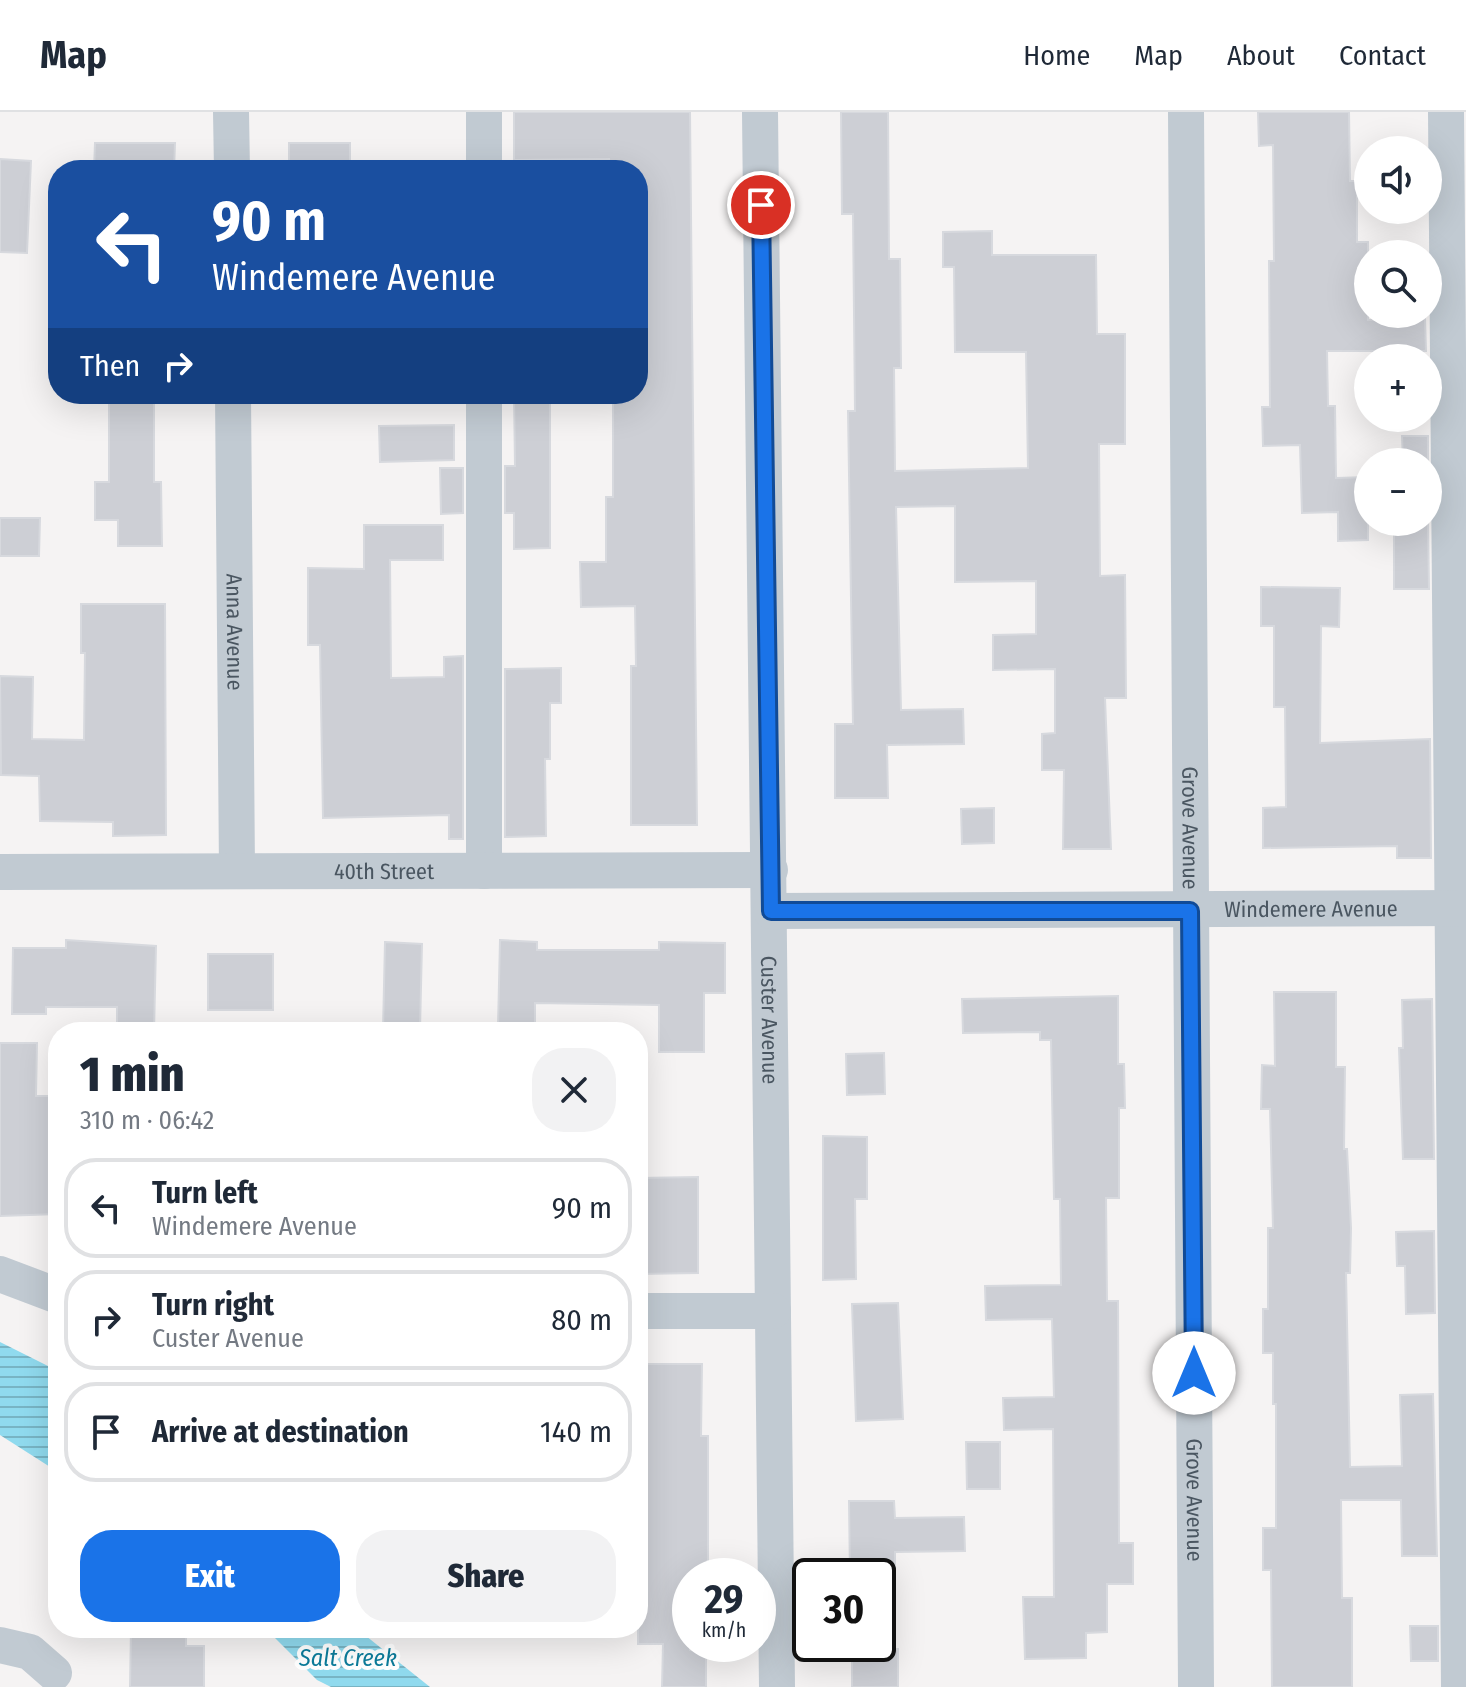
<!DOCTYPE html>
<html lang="en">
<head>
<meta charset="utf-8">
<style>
  body { margin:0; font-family:"Fira Sans Condensed",sans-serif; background:#f2f2f3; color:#1f2937; height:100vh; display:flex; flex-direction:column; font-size:30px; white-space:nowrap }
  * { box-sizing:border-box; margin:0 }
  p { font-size:26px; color:#747a83 }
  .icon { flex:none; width:44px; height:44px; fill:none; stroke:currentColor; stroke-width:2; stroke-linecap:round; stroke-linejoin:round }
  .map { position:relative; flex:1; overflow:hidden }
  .details { position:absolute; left:48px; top:910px; width:600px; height:616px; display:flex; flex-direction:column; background:#fff; border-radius:32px; box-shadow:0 8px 32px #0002 }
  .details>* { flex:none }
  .guide { position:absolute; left:48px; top:48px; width:600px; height:244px; border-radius:32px; box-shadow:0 8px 32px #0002; background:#1a4fa0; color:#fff; overflow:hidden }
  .controls { position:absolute; left:1354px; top:24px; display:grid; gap:16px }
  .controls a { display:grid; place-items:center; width:88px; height:88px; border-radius:50%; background:#fff; box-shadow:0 8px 32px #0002; font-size:40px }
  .speed { position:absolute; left:672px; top:1446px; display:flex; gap:16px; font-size:40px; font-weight:700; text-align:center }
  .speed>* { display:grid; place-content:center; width:104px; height:104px; border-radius:50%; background:#fff; box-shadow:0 8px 32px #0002; line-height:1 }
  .speed small { font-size:20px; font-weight:400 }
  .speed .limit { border:4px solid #111; border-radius:12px; background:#fff; color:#111 }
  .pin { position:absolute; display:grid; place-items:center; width:68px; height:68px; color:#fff; margin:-34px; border:4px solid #fff; border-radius:50%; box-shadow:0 2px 8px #0007 }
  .me { position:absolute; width:88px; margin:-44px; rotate:0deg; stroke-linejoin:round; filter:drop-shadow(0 0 6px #0008) }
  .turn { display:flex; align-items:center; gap:28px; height:168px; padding:0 32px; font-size:36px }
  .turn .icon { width:104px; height:104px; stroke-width:2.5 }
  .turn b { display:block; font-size:56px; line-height:68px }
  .then { display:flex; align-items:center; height:76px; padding:0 32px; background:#0003; gap:16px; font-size:30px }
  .round { display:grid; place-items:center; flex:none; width:84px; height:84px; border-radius:32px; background:#f2f2f3 }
  .overview { display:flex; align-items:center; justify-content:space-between; height:136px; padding:0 32px }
  h1 { font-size:48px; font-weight:800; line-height:60px }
  .action { display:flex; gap:16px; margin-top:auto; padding:16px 32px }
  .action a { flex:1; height:92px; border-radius:32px; background:#1a73e8; color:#fff; font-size:32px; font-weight:800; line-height:92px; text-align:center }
  .action a+a { background:#f2f2f3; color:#1f2937 }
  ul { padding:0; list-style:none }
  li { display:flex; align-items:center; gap:24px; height:100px; margin:0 16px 12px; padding:0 16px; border:4px solid #e0e1e3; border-radius:32px }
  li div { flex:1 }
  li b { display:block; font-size:30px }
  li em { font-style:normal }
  header { display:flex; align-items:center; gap:48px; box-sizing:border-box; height:112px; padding:0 40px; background:#fff; border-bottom:2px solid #e0e1e3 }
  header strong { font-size:38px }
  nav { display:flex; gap:44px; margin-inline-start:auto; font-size:28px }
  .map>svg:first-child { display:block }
</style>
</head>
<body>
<header>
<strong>Map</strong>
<nav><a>Home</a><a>Map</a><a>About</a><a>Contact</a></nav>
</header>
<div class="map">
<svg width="1466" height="1575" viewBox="0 0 1466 1575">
  <defs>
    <pattern id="water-rules" width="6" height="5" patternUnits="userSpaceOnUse" patternTransform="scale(2)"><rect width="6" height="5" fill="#90daee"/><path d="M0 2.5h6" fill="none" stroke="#78b4c4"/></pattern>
  </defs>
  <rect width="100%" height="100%" fill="#f5f3f3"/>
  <g fill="url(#water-rules)">
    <path d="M0 1230 58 1259V1360L0 1323Z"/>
    <path d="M265 1516H356L430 1575H331L317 1568Z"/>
  </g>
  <g fill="#cdcfd5" stroke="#d7d9de" stroke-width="2">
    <path d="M514 0H690L697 713H631V554H636L635 494 581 495 580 450H606V385H613V282H638V58H609V47L514 48Z"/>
    <path d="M841 0H888L889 147H900L901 256H894L895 359 1028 356 1026 240H955L954 155H943V120L992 119V143H1096L1097 222H1125V332H1099L1100 464 1125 463 1126 586H1105L1111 737H1063L1064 658H1042V622L1055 621V557L993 558V523L1036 522V469L955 470V394L896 395 901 598 963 597 964 632 887 633 888 686H835V612H853L848 299H855L853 102H842Z"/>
    <path d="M1258 0H1349L1350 69H1357V130H1368V208L1425 206 1426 239H1327L1328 294H1335L1336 366 1368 365V428L1338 429V400L1302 401 1300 333 1263 334 1262 295H1270L1269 149H1274L1273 33 1259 34Z"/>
    <path d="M95 31H175L174 58H94Z"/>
    <rect x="289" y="31" width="61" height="27"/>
    <path d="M0 47 31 49 27 141 0 140Z"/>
    <path d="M109 282H154V370H161L162 434H118V408H95V370H109Z"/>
    <path d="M514 282H550V436L514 437V401H505V354H515Z"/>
    <path d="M454 313V348L380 350 379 314Z"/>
    <path d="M1402 324H1428V350H1403Z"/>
    <path d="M440 356H463V401L441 402Z"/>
    <path d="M0 406H40L39 444H0Z"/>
    <path d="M1394 410H1428L1429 477H1394Z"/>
    <path d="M364 413H443V448H390L391 566 444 565V545L463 544V727H449V703L323 706 320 533H308V456L364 457Z"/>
    <path d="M1261 475 1340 476 1339 515 1321 514 1320 631 1430 627 1431 746H1397V734L1263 736V696L1286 695 1285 595H1274V514H1261Z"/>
    <path d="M81 492H165L166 723 113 724V710L40 709 39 664 1 663 0 564 33 565 32 627 84 628 85 541H81Z"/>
    <path d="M561 556V591H550V647H545L546 724 505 725V557Z"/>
    <path d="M994 696V731L962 732 961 697Z"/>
    <path d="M66 828 156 834 154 920H117V895H46V902H12L13 836H66Z"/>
    <path d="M500 828 537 830V838H659V830L725 831V881H704V940H659V893L535 891V916L498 915Z"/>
    <path d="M385 830 422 832 420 918H383Z"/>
    <rect x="208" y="842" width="65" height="56"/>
    <path d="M1274 880H1336V955H1345L1344 1037H1347L1351 1116 1350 1161H1346L1350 1355 1402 1354 1400 1283 1433 1282 1437 1444H1402L1401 1388H1341L1342 1486H1352V1575H1272L1271 1458H1263V1416H1276V1292H1273V1241H1263V1197H1268V1116H1273L1270 997H1261L1262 953 1275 954Z"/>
    <path d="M1118 884V952H1124L1125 996H1119V1086H1106L1107 1189H1118L1119 1431H1133V1472H1107V1520L1086 1521V1546L1025 1547 1023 1485H1054L1053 1317 1004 1318 1003 1286 1054 1285 1052 1207 986 1208 985 1174 1061 1173 1060 1087H1054L1051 928H1040V920L963 921 962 887Z"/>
    <path d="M1432 887 1434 1047H1403L1399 936H1403L1402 888Z"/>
    <path d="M0 931H37L36 984H58V1102L0 1104Z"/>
    <path d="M884 941 885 982 847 983 846 942Z"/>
    <path d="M823 1024 867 1025V1087H855L856 1167 823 1168Z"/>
    <path d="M698 1065V1161L638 1162V1066Z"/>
    <path d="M1434 1119 1435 1201 1406 1202 1405 1154H1397L1396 1120Z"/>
    <path d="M898 1191 903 1307 856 1309 852 1192Z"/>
    <path d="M638 1252H702L701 1324H708V1464H690V1538L706 1539V1575H662L663 1532H638Z"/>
    <path d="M966 1330H1000V1377H967Z"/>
    <path d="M849 1389H894L895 1406 964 1405 965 1439 895 1440V1464H850Z"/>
    <path d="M1410 1514H1438V1549H1411Z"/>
    <path d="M131 1516H186V1534H204V1575H130Z"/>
    <path d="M898 1537V1575H852V1538Z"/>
  </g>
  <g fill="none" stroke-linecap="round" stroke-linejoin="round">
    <g stroke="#c1cad2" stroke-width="36">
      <path d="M231 0 232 58"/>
      <path d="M484 0V58"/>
      <path id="s1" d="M760 0 777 1575"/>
      <path id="s2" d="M1186 0 1196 1575"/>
      <path d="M1446 0 1459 1575"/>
      <path id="s3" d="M233 282 237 759"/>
      <path d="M484 282V759"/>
      <path id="s4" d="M0 760 770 758"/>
      <path id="s5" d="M771 799 1466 796"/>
      <path d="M0 1162 58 1184"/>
      <path d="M638 1199H773"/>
      <path d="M0 1533 30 1540 54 1561"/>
    </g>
  </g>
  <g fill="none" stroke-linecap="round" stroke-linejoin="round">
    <g stroke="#114b97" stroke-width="20">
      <path id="route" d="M761 93 771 799H1190L1194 1261"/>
    </g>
    <use href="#route" stroke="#1a73e8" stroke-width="14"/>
  </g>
  <g text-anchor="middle" stroke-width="8" stroke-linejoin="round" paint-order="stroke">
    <g font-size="22" fill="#4a5661" stroke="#fff">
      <text dy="8" stroke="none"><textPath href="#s3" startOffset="238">Anna Avenue</textPath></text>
      <text dy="8" stroke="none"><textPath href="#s2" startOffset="716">Grove Avenue</textPath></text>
      <text dy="8" stroke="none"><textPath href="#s4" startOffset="384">40th Street</textPath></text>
      <text dy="8" stroke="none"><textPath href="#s5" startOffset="540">Windemere Avenue</textPath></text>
      <text dy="8" stroke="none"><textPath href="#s1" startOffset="908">Custer Avenue</textPath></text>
      <text dy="8" stroke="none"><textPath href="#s2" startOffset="1388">Grove Avenue</textPath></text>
    </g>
    <g font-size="24" font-style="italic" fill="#0c7c9b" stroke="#fff">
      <text x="348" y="1554">Salt Creek</text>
    </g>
  </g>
</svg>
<div class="controls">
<a><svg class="icon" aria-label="sound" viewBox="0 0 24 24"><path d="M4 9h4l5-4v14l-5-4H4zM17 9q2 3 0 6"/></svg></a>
<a><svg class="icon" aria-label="search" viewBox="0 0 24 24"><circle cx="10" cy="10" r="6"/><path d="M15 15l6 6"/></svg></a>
<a>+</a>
<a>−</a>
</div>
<div class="speed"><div>29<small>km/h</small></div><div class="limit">30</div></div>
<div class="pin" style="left:761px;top:93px;background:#d93025"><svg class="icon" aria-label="arrive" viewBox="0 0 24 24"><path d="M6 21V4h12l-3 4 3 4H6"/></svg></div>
<svg class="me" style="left:1194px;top:1261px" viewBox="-20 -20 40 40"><circle r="19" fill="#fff"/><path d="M0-13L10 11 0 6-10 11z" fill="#1a73e8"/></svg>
<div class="guide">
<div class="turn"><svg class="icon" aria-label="left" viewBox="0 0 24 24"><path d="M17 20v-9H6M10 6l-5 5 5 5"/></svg><div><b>90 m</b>Windemere Avenue</div></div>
<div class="then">Then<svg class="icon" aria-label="right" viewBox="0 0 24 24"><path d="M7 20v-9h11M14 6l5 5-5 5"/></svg></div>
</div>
<section class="details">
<div class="overview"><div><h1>1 min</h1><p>310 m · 06:42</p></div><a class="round"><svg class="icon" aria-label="close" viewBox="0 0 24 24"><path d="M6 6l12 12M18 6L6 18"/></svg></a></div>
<ul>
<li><svg class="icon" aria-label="left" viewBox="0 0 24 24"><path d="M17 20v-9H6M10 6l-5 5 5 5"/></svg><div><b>Turn left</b><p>Windemere Avenue</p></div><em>90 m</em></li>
<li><svg class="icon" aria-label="right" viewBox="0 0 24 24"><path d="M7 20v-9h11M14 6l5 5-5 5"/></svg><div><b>Turn right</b><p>Custer Avenue</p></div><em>80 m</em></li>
<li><svg class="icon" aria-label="arrive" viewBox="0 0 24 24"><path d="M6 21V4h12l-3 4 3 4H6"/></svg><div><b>Arrive at destination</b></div><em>140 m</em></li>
</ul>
<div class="action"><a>Exit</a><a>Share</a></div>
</section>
</div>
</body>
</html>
